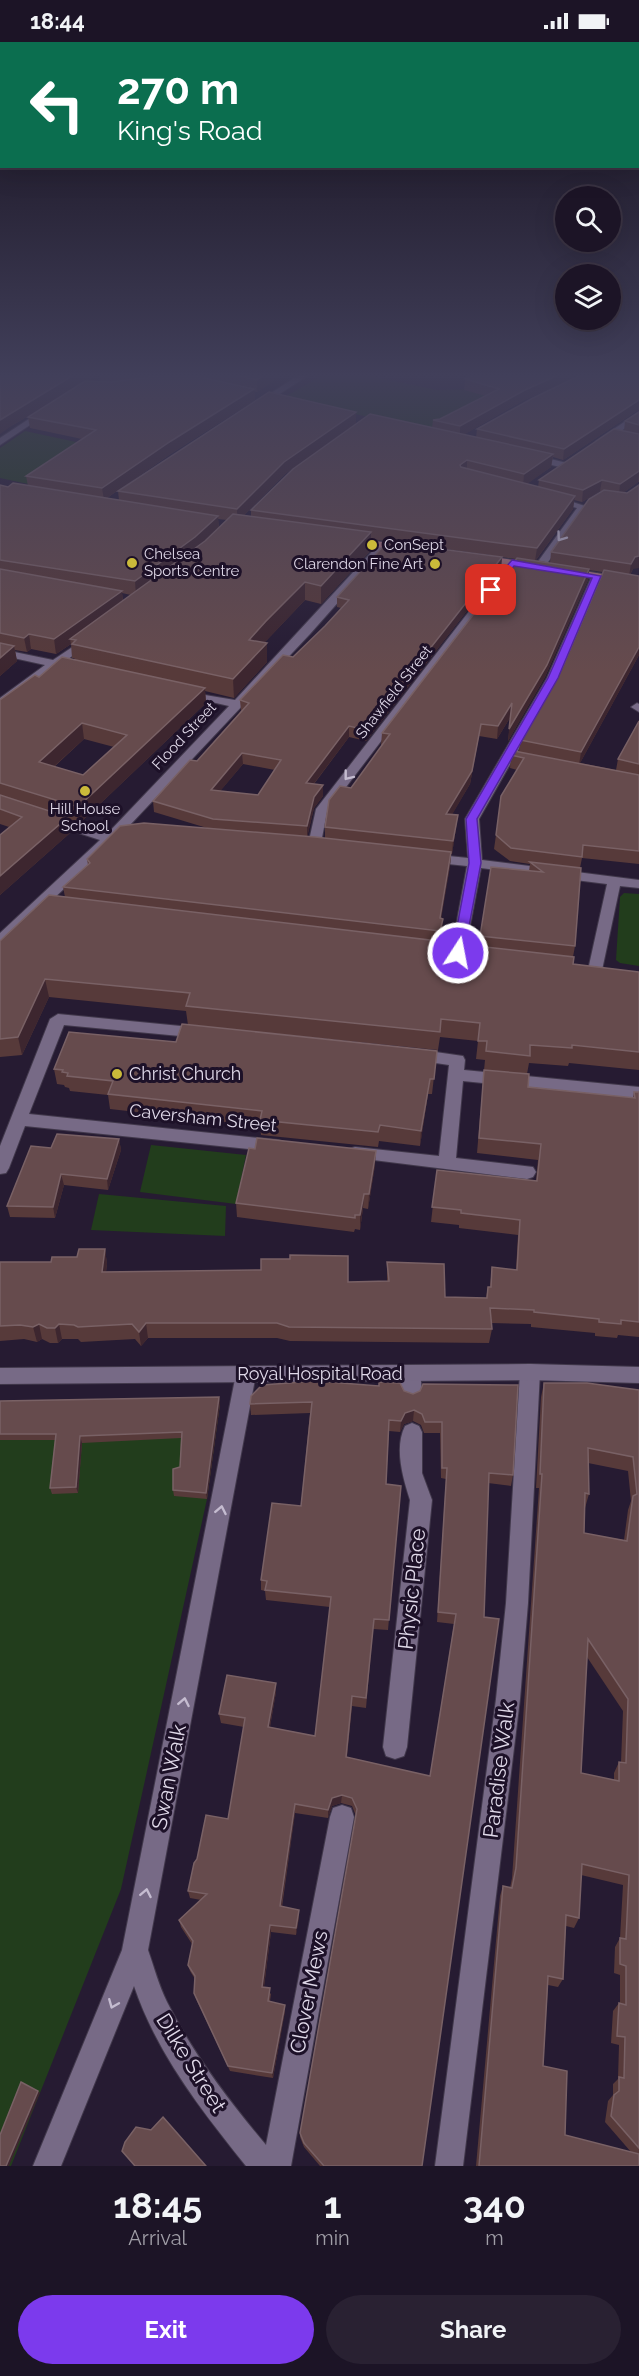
<!DOCTYPE html>
<html lang="en">
<head>
<meta charset="utf-8">
<style>
  body { margin:0; font-family:Raleway,sans-serif; background:#292132; color:#f1f3f6; height:100vh; display:flex; flex-direction:column; font-size:22px; white-space:nowrap }
  * { box-sizing:border-box; margin:0 }
  p { font-size:20px; color:#a09ea7 }
  .icon { flex:none; width:33px; height:33px; fill:none; stroke:currentColor; stroke-width:2; stroke-linecap:round; stroke-linejoin:round }
  .map { position:relative; height:2124px; overflow:hidden }
  .drawer { display:flex; flex-direction:column; background:#1c1426; flex:1 }
  .drawer>* { flex:none }
  .banner { position:absolute; left:0px; top:0px; width:639px; height:126px; box-shadow:0 6px 24px #0002,0 0 0 2px #3a3343; background:#0b6e4f; color:#fff; overflow:hidden }
  .fabs { position:absolute; left:555px; top:144px; display:grid; gap:12px }
  .fabs a { display:grid; place-items:center; width:66px; height:66px; border-radius:50%; background:#1c1426; box-shadow:0 6px 24px #0002,0 0 0 2px #3a3343; font-size:30px }
  .pin { position:absolute; display:grid; place-items:center; width:51px; height:51px; color:#fff; margin:-26px; border-radius:12px; box-shadow:0 3px 9px #0006 }
  .me { position:absolute; width:66px; margin:-33px; rotate:11deg; stroke-linejoin:round; filter:drop-shadow(0 0 4px #0008) }
  .turn { display:flex; align-items:center; gap:21px; height:126px; padding:0 18px; font-size:27px }
  .turn .icon { width:78px; height:78px; stroke-width:2.5 }
  .turn b { display:block; font-size:42px; line-height:51px }
  .eta { display:flex; justify-content:space-evenly; align-items:center; height:102px; text-align:center }
  .eta b { font-size:36px; font-weight:700; line-height:42px }
  .button { display:flex; gap:12px; margin-top:auto; padding:12px 18px }
  .button a { flex:1; height:69px; border-radius:36px; background:#7c3aed; color:#fff; font-size:24px; font-weight:700; line-height:69px; text-align:center }
  .button a+a { background:#292132; color:#f1f3f6 }
  .status { display:flex; justify-content:space-between; align-items:center; height:42px; padding:0 30px; background:#1c1426; direction:ltr }
  .status svg { height:16px; fill:currentColor }
  .map>svg:first-child { display:block }
</style>
</head>
<body>
<div class="status"><b>18:44</b><svg viewBox="0 0 49 12"><path d="M0 12V9h3v3zM5 12V6h3v6zM10 12V3h3v9zM15 12V0h3v12zM26 1h20v11H26zM47 4h2v5h-2z"/></svg></div>
<div class="map">
<svg width="639" height="2124" viewBox="0 0 639 2124">
  <rect width="100%" height="100%" fill="#261b32"/>
  <g fill="#223d1c">
    <path d="M326 331H356L437 348 472 347 482 333 479 331H545L431 389 283 356Z"/>
    <path d="M25 389 90 403 33 443 0 436V406Z"/>
    <path d="M624 851 639 852V924L620 921 616 918 620 855Z"/>
    <path d="M151 1103 246 1113 236 1162 140 1150Z"/>
    <path d="M99 1152 226 1164 225 1194 91 1188Z"/>
    <path d="M220 1362 207 1457 121 1847 11 2124H0V1364Z"/>
  </g>
  <g fill="none" stroke-linecap="round" stroke-linejoin="round">
    <g stroke="#41384b" stroke-width="2">
      <g id="minor">
        <path d="M44 367 51 369 0 403V396Z"/>
        <path d="M639 370V377L603 401 596 399Z"/>
        <path d="M530 412 567 421 569 423 564 426 527 417V413Z"/>
        <path d="M554 454 588 465 543 527 539 528 534 525 577 466 551 459 549 457Z"/>
        <path d="M380 501 389 503 310 592 114 800 5 902 0 904V891L100 798 42 779 40 776 42 773H52L107 792 229 664 181 653V649L235 658Z"/>
        <path d="M508 519 517 521 327 770 320 806H310L308 803 316 767Z"/>
        <path d="M597 531 602 534 559 636 479 777 482 818 639 838V846L620 844 602 928 595 933 588 928 607 842 481 826 465 911 463 914H453L451 911 467 824 429 820 422 816 429 812 468 816 465 777 547 636 592 534Z"/>
        <path d="M89 594 93 595V599L64 620 67 623 65 625H57L0 665V656L45 623 0 613V607L53 618Z"/>
        <path d="M637 661 639 662V670L631 665Z"/>
        <path d="M58 972 201 986 207 987 209 991 207 995 201 996 64 983 29 1072 278 1098 284 1100 286 1104 284 1108 278 1110 25 1084 9 1126 6 1131 0 1132V1104L50 977Z"/>
        <path d="M415 1007 463 1014 465 1018 464 1028 639 1045V1057L463 1039 456 1116 533 1125 536 1130 533 1135 527 1137 349 1115 346 1111 349 1107 355 1105 439 1114 449 1023 409 1017 407 1013 409 1009Z"/>
        <path d="M530 1322 537 1324 540 1330 528 1561 520 1657 463 2124H435L496 1657 506 1561 520 1330 523 1324Z"/>
        <path d="M410 1323 417 1325C422 1335 423 1349 418 1358L411 1361 404 1358C399 1349 398 1335 403 1325Z"/>
        <path d="M246 1324 253 1326 256 1332 148 1908C154 1925 159 1944 167 1960 193 2012 229 2059 266 2103L330 1775 333 1766 342 1763 351 1766 354 1775 291 2124H246C202 2069 157 2012 134 1944L61 2124H33L122 1908 236 1332 239 1326Z"/>
        <path d="M412 1381 419 1384 422 1390V1431L432 1458 407 1705 404 1714 395 1717 386 1714 383 1705 410 1458C403 1436 394 1406 405 1384Z"/>
      </g>
    </g>
    <g stroke="#41384b" stroke-width="2">
      <g id="secondary">
        <path d="M302 331H312L258 366 251 364Z"/>
        <path d="M530 1322 639 1325V1341L530 1338 0 1342V1326Z"/>
      </g>
    </g>
    <g stroke="#41384b" stroke-width="2">
      <g id="primary">
        <path d="M349 496 407 503 412 506 407 509 346 501 344 499Z"/>
        <path d="M480 513 534 521 539 524 534 527 476 518 475 516Z"/>
        <path d="M566 526 639 538V544L562 531 561 529Z"/>
      </g>
    </g>
    <use href="#minor" fill="#776a86" fill-rule="evenodd"/>
    <use href="#secondary" fill="#776a86" fill-rule="evenodd"/>
    <use href="#primary" fill="#ab757f" fill-rule="evenodd"/>
  </g>
  <g fill="#573a3a" fill-rule="evenodd">
    <path d="M0 331H99L87 339H100L99 331H285L257 350 254 349 255 358 172 411 107 456 119 458 118 449 356 370V381L285 432 243 474 251 475V468L432 386 433 378 440 377 486 354 464 348 465 337 639 331V369L638 368 563 418 553 415 551 425 526 442 538 445 539 438 624 389 625 379 639 370V440H638L623 451 633 527 630 533 639 613 580 721 616 728 618 717 639 679V822L582 816 580 826 575 904 573 915V922L639 930V1028L569 1021 568 1024 529 1021 527 1032 484 1028 485 1018 476 1017 478 999 440 995 438 1008 188 983 186 969 49 955 22 1013 0 1015V899L65 855 63 845 88 823 87 817 207 786 154 770 153 759 197 719 241 669 240 658 293 615 325 584 341 566 337 565V555L490 513 371 497V508L321 562 305 558 264 601H267V620L234 656 205 649 206 661 80 781 68 777 70 791 0 853V793L9 785 0 782V658L39 635 75 618 74 616H72L71 602 56 612 31 607 27 610 15 608 17 619 0 634V443L8 445 28 444 26 434 82 397 30 386 28 375 58 356 13 383ZM575 336 477 387 476 396 463 393 524 358ZM600 449 602 450 551 510 550 521 536 518 573 467 574 458 582 460ZM218 477 227 478 219 486ZM502 515 516 517 382 691 381 703H382L325 785V796L307 795 314 766 323 754V743L314 742 349 695 366 699 501 525ZM589 528 603 530 563 624 520 698 519 710 511 713 510 726 517 728 496 793 494 807 510 819 530 822 529 829 480 894 478 904 476 910 437 906V903H439L442 891 443 877 441 876 450 824 451 812H452L458 773 452 772 470 742 479 694 497 697 511 674 508 699 545 635 588 538ZM122 551 131 553 123 559ZM84 697 114 705 83 733 54 725ZM243 722 275 728 258 753 220 749Z"/>
    <path d="M176 1000 437 1009 432 1052H428L420 1104 379 1099 378 1105 261 1093 260 1084 110 1067 108 1053 70 1049 69 1046 65 1045 64 1043 57 1042 54 1027Z"/>
    <path d="M484 1028 528 1045 633 1056 634 1050H639V1295L618 1293 617 1296 595 1294V1291L531 1285V1282L491 1281 492 1287 489 1301 290 1299 277 1296H148L141 1304 135 1297 81 1300 78 1297H62L58 1301H50L42 1297 37 1300 24 1297 0 1299V1220H51L77 1215 105 1207 107 1222 106 1230 348 1240 387 1239V1220L445 1255 486 1256 488 1245H490L492 1225 516 1228 518 1193 459 1186V1183L431 1180 437 1128 536 1139 538 1118 477 1111Z"/>
    <path d="M119 1097 121 1108 108 1148 64 1143 55 1176 10 1175 7 1164 51 1106Z"/>
    <path d="M375 1123 368 1167 363 1166 360 1188 355 1187 354 1190 237 1175 236 1161Z"/>
    <path d="M544 1341 639 1348V2124H476L500 1854 503 1844 510 1846 512 1836 539 1446H536L541 1355ZM588 1421 628 1429 631 1459 628 1468 624 1498 584 1491 585 1466 589 1452ZM587 1615 623 1669 621 1720H619L614 1731V1738L581 1731ZM581 1833 623 1843 620 1896 615 1905 614 1931 620 1933V1962L619 1961 613 1969 611 2001 619 2003 618 2037 613 2042V2053L608 2059 605 2080 631 2110 565 2093 543 2024 548 1943 558 1945 563 1937 566 1884 574 1886 579 1876Z"/>
    <path d="M404 1349 513 1433 511 1444 488 1441 422 2124H320L304 2105 300 2095V2091L356 1774 352 1764 341 1761 332 1764 328 1776 295 1771 282 1865 299 1868V1875L296 1893 271 1890 264 1945 271 1952 270 1959 285 1969 273 2036 230 2029 196 1957 194 1951 195 1937 190 1929 188 1923 192 1902 181 1885 179 1878 201 1858 190 1856 188 1849 228 1777 244 1685 221 1681 219 1672 276 1641V1650L270 1685 315 1694 330 1565 266 1558 265 1549 261 1548V1538L301 1464 310 1371 251 1373 250 1362ZM413 1379 421 1383 424 1391H440L441 1436 446 1437 437 1580 454 1582 430 1734 347 1715 352 1664 366 1666 373 1587 388 1588 401 1444 386 1442 389 1389 400 1390 404 1382Z"/>
    <path d="M219 1355 220 1362 207 1457 174 1454 173 1448 180 1425 181 1396 82 1401 78 1451 52 1452 50 1446 55 1398H0V1359Z"/>
  </g>
  <g fill="#3d262f">
    <path d="M77 331H99L13 383 0 392V378Z"/>
    <path d="M266 331H285L257 350V338Z"/>
    <path d="M563 331H586L524 358 460 395V384L525 348Z"/>
    <path d="M254 347 255 358 172 411 104 458 102 446 171 399Z"/>
    <path d="M639 358 638 368 563 418 564 407Z"/>
    <path d="M356 370V381L285 432 237 480V467L284 420Z"/>
    <path d="M553 412 551 425 523 445 524 432Z"/>
    <path d="M467 418V431L459 435 460 423Z"/>
    <path d="M639 429 638 440 619 454 620 442Z"/>
    <path d="M602 438 600 449 582 460 583 448Z"/>
    <path d="M575 454 573 467 535 519 537 506Z"/>
    <path d="M218 474 219 487 196 509 136 554 135 539Z"/>
    <path d="M371 490V508L321 562V544Z"/>
    <path d="M639 514V526L633 527 629 534 631 522 635 515Z"/>
    <path d="M502 515 501 525 366 699V688Z"/>
    <path d="M589 527 588 538 545 635 508 699 509 687Z"/>
    <path d="M305 540V558L250 616 249 598Z"/>
    <path d="M122 549 123 563 70 597 71 602 56 612 54 597Z"/>
    <path d="M29 592 31 607 27 610 24 596Z"/>
    <path d="M267 601V620L234 656 233 637Z"/>
    <path d="M14 604 17 619 0 634V616Z"/>
    <path d="M639 605V613L579 723 581 710Z"/>
    <path d="M205 646 206 661 80 781 78 765Z"/>
    <path d="M512 661 511 674 497 697 498 684Z"/>
    <path d="M82 681 84 697 41 736 39 720Z"/>
    <path d="M481 682 479 694 470 742 445 785 446 772Z"/>
    <path d="M349 684V695L306 752V741Z"/>
    <path d="M242 711 243 722 212 759 211 748Z"/>
    <path d="M323 743V754L314 766 307 796V784L314 755Z"/>
    <path d="M458 773 452 812 453 799Z"/>
    <path d="M68 775 70 791 0 853V834Z"/>
    <path d="M451 810 450 824 439 890 440 876Z"/>
    <path d="M443 877 442 891 439 903 440 889Z"/>
    <path d="M45 937 49 955 22 1013 18 995Z"/>
    <path d="M430 1037 428 1052 420 1104 421 1089Z"/>
    <path d="M119 1097 121 1108 108 1148 107 1137Z"/>
    <path d="M376 1109 375 1123 368 1167 369 1152Z"/>
    <path d="M61 1132 64 1143 55 1176 53 1165Z"/>
    <path d="M364 1152 363 1166 360 1188V1173Z"/>
    <path d="M105 1207 107 1222 104 1245 102 1230Z"/>
    <path d="M146 1281 148 1296 141 1304 139 1290Z"/>
    <path d="M39 1282 42 1297 37 1300 33 1285Z"/>
    <path d="M59 1282 62 1297 58 1301 55 1286Z"/>
    <path d="M219 1355 220 1362 207 1457 206 1451Z"/>
    <path d="M414 1368 413 1379 404 1382 400 1390 401 1379 405 1371Z"/>
    <path d="M80 1394 82 1401 78 1451 76 1445Z"/>
    <path d="M276 1641V1650L268 1694V1685Z"/>
    <path d="M342 1753 341 1761 332 1764 328 1776V1768L332 1756Z"/>
    <path d="M295 1762V1771L280 1872V1864Z"/>
    <path d="M299 1868V1875L296 1893V1886Z"/>
    <path d="M270 1883 271 1890 263 1951 262 1945Z"/>
    <path d="M285 1963V1969L273 2036 272 2031Z"/>
    <path d="M38 2049 40 2051 9 2124H6Z"/>
  </g>
  <g fill="#664b4d" stroke="#796165" stroke-width="1.5" fill-rule="evenodd">
    <path d="M0 331H77L0 378Z"/>
    <path d="M227 331H266L257 338Z"/>
    <path d="M480 331H563L525 348 460 384 433 378 440 377 499 347 465 337Z"/>
    <path d="M585 331H639V358L564 407 477 387 533 356Z"/>
    <path d="M165 333H191L254 347 171 399 102 446 26 434 96 388 28 375 85 339 112 340Z"/>
    <path d="M269 350 356 370 284 420 237 467 118 449Z"/>
    <path d="M639 370V383L625 379Z"/>
    <path d="M370 372 553 412 524 432 467 418 460 423 461 425 575 454 537 506 251 468 293 427Z"/>
    <path d="M614 387 639 392V429L620 442 602 438 583 448 539 438Z"/>
    <path d="M13 441 218 474 195 495 135 539 0 518V443L8 445Z"/>
    <path d="M639 443V514L635 515 631 522 551 510 589 457 604 448 627 451Z"/>
    <path d="M233 472 371 490 321 544 305 540 266 579 249 598 267 601 233 637 72 602 76 598 70 597 205 499Z"/>
    <path d="M387 500 502 515 366 688 349 684 306 741 323 743 314 755 307 784 213 777 153 759 190 718 197 719 249 661 240 658 283 613 293 615 325 584 349 558 337 555ZM242 711 281 718 258 753 211 748Z"/>
    <path d="M517 516 589 527 547 623 509 687 512 661 498 684 481 682 472 729 446 772 458 773 453 799 325 785 329 758 340 744 351 746 390 692 382 691Z"/>
    <path d="M0 527 122 549 54 597 29 592 24 596 0 591Z"/>
    <path d="M604 528 639 534V605L581 710 520 698 563 624Z"/>
    <path d="M0 601 14 604 0 616Z"/>
    <path d="M62 615 205 646 78 765 0 741V658L35 633 39 635ZM82 681 127 693 83 733 39 720Z"/>
    <path d="M639 679V722L618 717Z"/>
    <path d="M514 709 639 733V809L583 803 582 815 511 806 496 793 501 754 524 716 511 713Z"/>
    <path d="M0 753 68 775 0 834V793L22 775 0 767Z"/>
    <path d="M144 781 315 795 451 810 440 876 443 877 440 889 63 845 90 821 87 817 120 784Z"/>
    <path d="M530 820 581 826 575 904 480 894 491 825 543 830Z"/>
    <path d="M49 853 438 899 436 906 476 910 477 904 574 915 573 922 639 930V1010L572 1003V1006L530 1003V1014L486 1009 487 999H478L480 981 441 977 440 990 186 964 190 951 45 937 18 995 0 997V899Z"/>
    <path d="M182 982 437 1009 434 1037H430L421 1089 380 1083 378 1090 260 1078 262 1069 108 1052 113 1039 67 1034 68 1031 62 1030 63 1028 54 1027 69 990 176 1000Z"/>
    <path d="M484 1028 529 1032 528 1045 635 1056 634 1050H639V1280L621 1278V1282L599 1280V1277L534 1270V1268L490 1266 492 1287 289 1285 277 1281H146L139 1290 132 1282 78 1285 74 1283 59 1282 55 1286H47L39 1282 33 1285 20 1283 0 1284V1220H51L52 1215H77L79 1207H105L102 1230 261 1228V1217H290V1213L348 1214V1240L389 1239 387 1220 444 1222 445 1255 487 1256 488 1245H491L492 1225 517 1228 520 1178 461 1171V1168L432 1165 437 1128 537 1139 541 1102 479 1096Z"/>
    <path d="M57 1092 119 1097 107 1137 61 1132 53 1165 7 1164 31 1104 51 1106Z"/>
    <path d="M257 1096 376 1109 369 1152H364L360 1173H355V1176L236 1161 249 1106 255 1107Z"/>
    <path d="M316 1339 379 1344V1340L400 1341 404 1349 413 1352 420 1349 423 1342 518 1343 513 1433 489 1431 484 1575 499 1577 422 2124H324L304 2101 300 2091 357 1767 352 1756 342 1753 332 1756 328 1768 295 1762 280 1864 299 1868 296 1886 270 1883 262 1945 270 1946 268 1959 285 1963 272 2031 228 2024 194 1951 195 1934 188 1923 193 1899 179 1878 207 1852 188 1849 194 1821 197 1817 206 1773 228 1777 245 1676 219 1672 227 1633 276 1641 268 1685 315 1694 331 1555 265 1548 267 1539 261 1538 272 1461 301 1464 312 1360 250 1362 251 1354 262 1343ZM414 1368 422 1372 425 1380H442V1426H447L438 1570 456 1572 430 1734 346 1715 352 1654 366 1656 374 1577 389 1578 401 1444 386 1442 389 1378 401 1379 405 1371Z"/>
    <path d="M544 1341H587L639 1348V2106L611 2074 614 2053 619 2049V2035L624 2036 625 1995 617 1994 619 1961 626 1963V1924L620 1922V1896L626 1897 629 1833 582 1822 579 1876 566 1873 563 1937 548 1934 543 2024 567 2029 565 2093 639 2112V2124H479L503 1844 512 1846 516 1826 542 1432H540ZM588 1406 633 1415 637 1452 633 1454 627 1499 584 1491 585 1451 589 1452ZM588 1597 628 1657 626 1721 619 1720V1739L581 1731Z"/>
    <path d="M219 1355 206 1451 173 1448V1427L180 1425 182 1390 80 1394 76 1445 50 1446 56 1392H0V1359Z"/>
    <path d="M21 2040 38 2049 6 2124H0V2093Z"/>
    <path d="M163 2075 206 2124H135L122 2109 125 2100 136 2085 151 2088Z"/>
  </g>
  <defs><path id="oneway-chevron" d="M-2-3.5L2.5 0L-2 3.5" fill="none" stroke-width="1.6" stroke-linecap="round" stroke-linejoin="round" transform="scale(1.5)"/></defs>
  <g stroke="#c5bcd0">
    <use href="#oneway-chevron" transform="translate(561 495) rotate(126)"/>
    <use href="#oneway-chevron" transform="translate(348 734) rotate(128)"/>
    <use href="#oneway-chevron" transform="translate(221 1468) rotate(-79)"/>
    <use href="#oneway-chevron" transform="translate(184 1660) rotate(-79)"/>
    <use href="#oneway-chevron" transform="translate(146 1851) rotate(-79)"/>
    <use href="#oneway-chevron" transform="translate(113 1962) rotate(112)"/>
  </g>
  <linearGradient id="sky" x2="0" y2="1"><stop stop-color="#150f1c"/><stop offset="0.53" stop-color="#413f5a"/><stop offset="1" stop-color="#413f5a" stop-opacity="0"/></linearGradient>
  <rect width="639" height="629" fill="url(#sky)"/>
  <path fill="#7c3aed" stroke="#51269a" stroke-width="1.5" d="M512 518 601 534 558 636 477 777 481 821 464 911 458 915 452 911 469 821 466 777 548 636 592 536 514 524 494 549H488V546Z"/>
  <g fill="#caba3a" stroke="#1d1128" stroke-width="2">
    <circle cx="372" cy="503" r="6"/>
    <circle cx="132" cy="521" r="6"/>
    <circle cx="435" cy="522" r="6"/>
    <circle cx="85" cy="749" r="6"/>
    <circle cx="117" cy="1032" r="6"/>
  </g>
  <g text-anchor="middle" stroke-width="6" stroke-linejoin="round" paint-order="stroke">
    <g font-size="15" fill="#dfd8e8" stroke="#1d1128" text-anchor="start">
      <text x="384" y="508">ConSept</text>
      <text x="144" y="517">Chelsea<tspan x="144" dy="17">Sports Centre</tspan></text>
      <text x="423" y="527" text-anchor="end">Clarendon Fine Art</text>
      <text x="85" y="772" text-anchor="middle">Hill House<tspan x="85" dy="17">School</tspan></text>
    </g>
    <g font-size="15" fill="#dfd8e8" stroke="#1d1128">
      <text transform="translate(394 650) rotate(-52)" y="5">Shawfield Street</text>
      <text transform="translate(184 694) rotate(-47)" y="5">Flood Street</text>
    </g>
    <g font-size="18" fill="#dfd8e8" stroke="#1d1128" text-anchor="start">
      <text x="129" y="1038">Christ Church</text>
    </g>
    <g font-size="18" fill="#dfd8e8" stroke="#1d1128">
      <text transform="translate(203 1076) rotate(6)" y="6">Caversham Street</text>
      <text x="320" y="1338">Royal Hospital Road</text>
    </g>
    <g font-size="21" fill="#dfd8e8" stroke="#1d1128">
      <text transform="translate(412 1547) rotate(-84)" y="7">Physic Place</text>
      <text transform="translate(499 1728) rotate(-83)" y="7">Paradise Walk</text>
      <text transform="translate(169 1735) rotate(-79)" y="7">Swan Walk</text>
      <text transform="translate(309 1950) rotate(-79)" y="7">Clover Mews</text>
      <text transform="translate(191 2021) rotate(58)" y="7">Dilke Street</text>
    </g>
  </g>
</svg>
<div class="fabs">
<a><svg class="icon" aria-label="search" viewBox="0 0 24 24"><circle cx="10" cy="10" r="6"/><path d="M15 15l6 6"/></svg></a>
<a><svg class="icon" aria-label="layers" viewBox="0 0 24 24"><path d="M12 4l9 5-9 5-9-5zM3 14l9 5 9-5"/></svg></a>
</div>
<div class="pin" style="left:491px;top:548px;background:#d93025"><svg class="icon" aria-label="arrive" viewBox="0 0 24 24"><path d="M6 21V4h12l-3 4 3 4H6"/></svg></div>
<svg class="me" style="left:458px;top:911px" viewBox="-20 -20 40 40"><circle r="17" fill="#7c3aed" stroke="#fff" stroke-width="3"/><path d="M0-11L8 9 0 5-8 9z" fill="#fff"/></svg>
<div class="banner">
<div class="turn"><svg class="icon" aria-label="left" viewBox="0 0 24 24"><path d="M17 20v-9H6M10 6l-5 5 5 5"/></svg><div><b>270 m</b>King's Road</div></div>
</div>
</div>
<section class="drawer">
<div class="eta">
<div><b>18:45</b><p>Arrival</p></div>
<div><b>1</b><p>min</p></div>
<div><b>340</b><p>m</p></div>
</div>
<div class="button"><a>Exit</a><a>Share</a></div>
</section>
</body>
</html>
